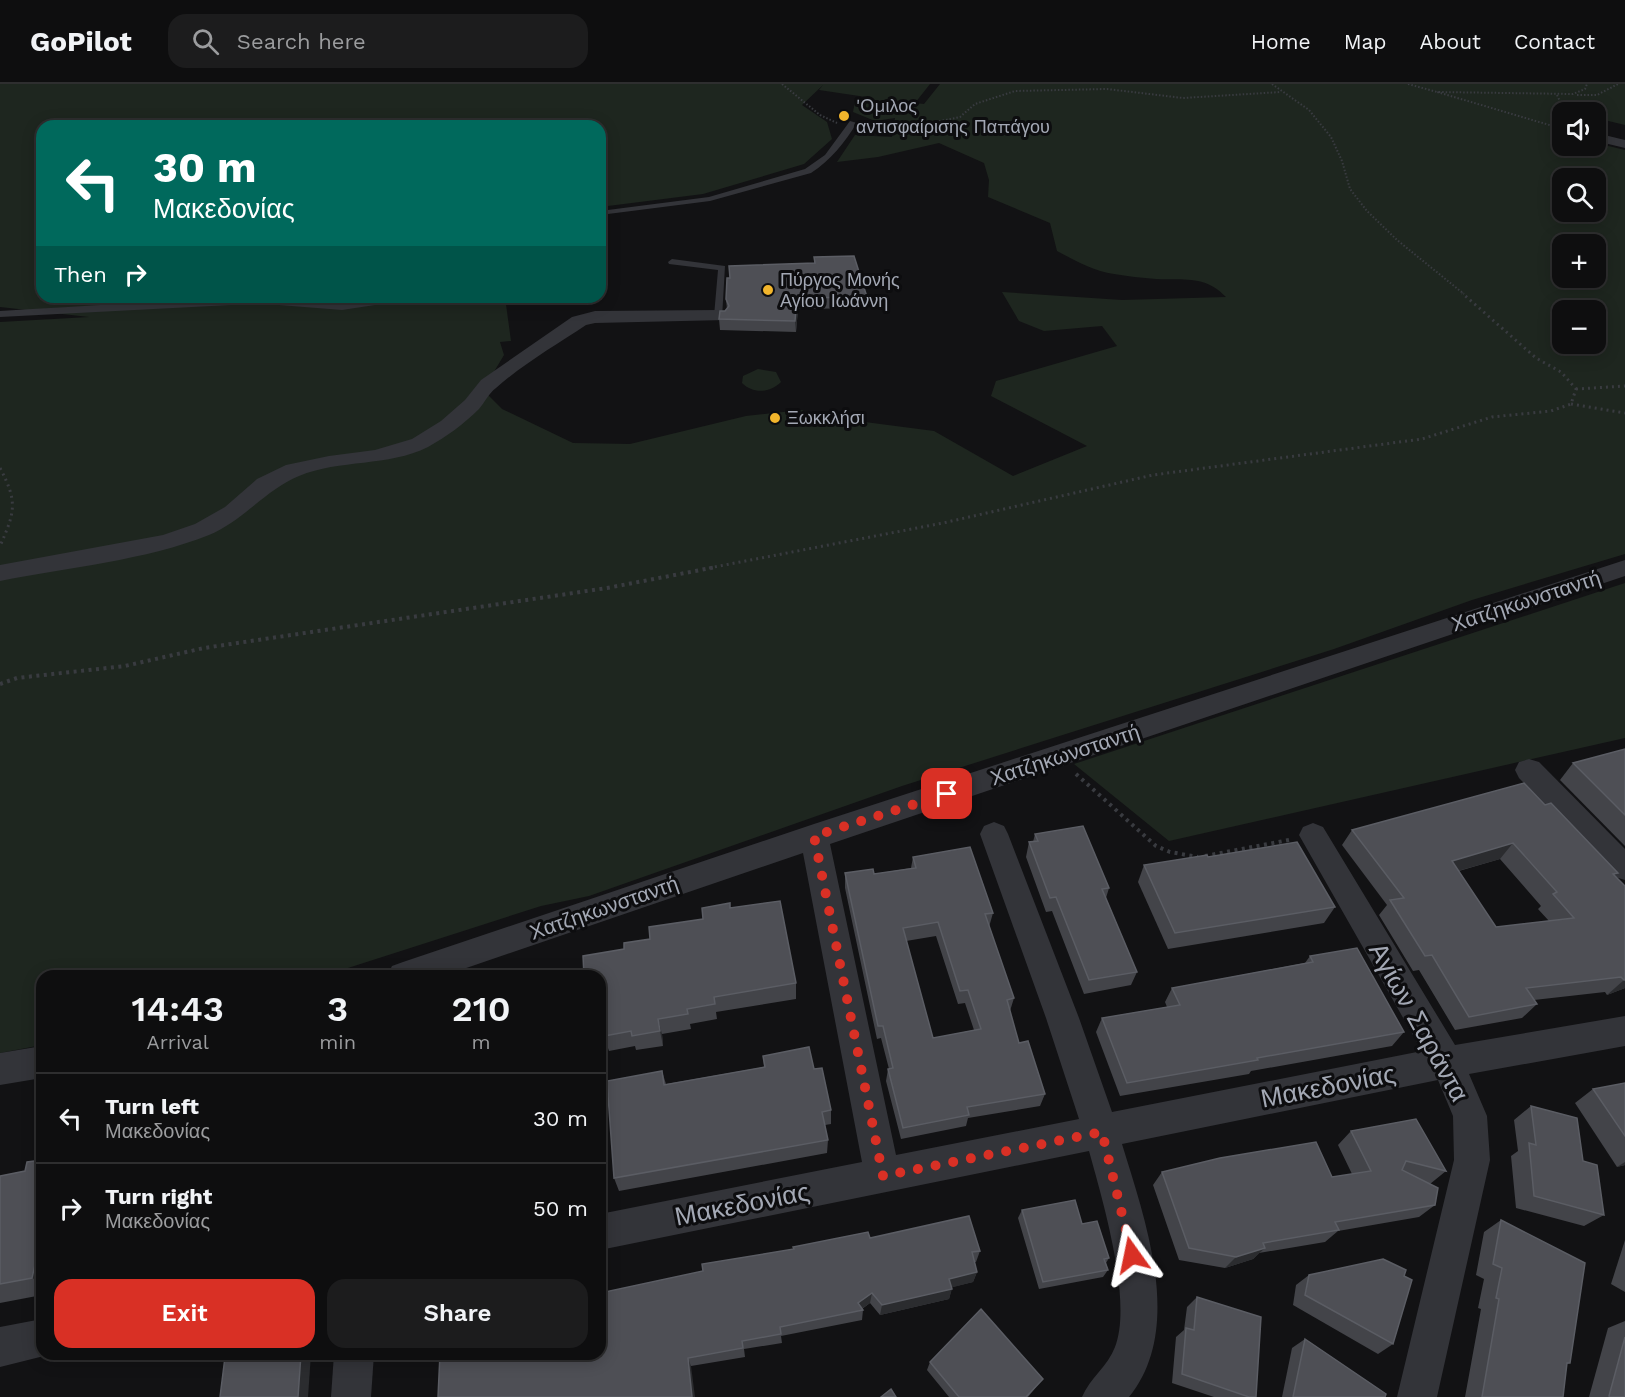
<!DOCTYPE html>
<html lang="en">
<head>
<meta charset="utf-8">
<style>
  body { margin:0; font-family:"Work Sans",sans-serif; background:#1c1c1d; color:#f1f3f6; height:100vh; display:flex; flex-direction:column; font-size:22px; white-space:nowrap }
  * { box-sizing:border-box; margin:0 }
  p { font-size:20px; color:#9b9c9e }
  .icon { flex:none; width:33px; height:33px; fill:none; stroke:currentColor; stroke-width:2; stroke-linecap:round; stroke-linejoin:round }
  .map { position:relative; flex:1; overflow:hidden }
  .panel { position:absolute; left:36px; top:886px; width:570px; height:390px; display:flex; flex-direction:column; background:#0e0e0f; border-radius:18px; box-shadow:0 3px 15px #0003,0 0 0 2px #2e2e2f }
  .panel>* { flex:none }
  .guide { position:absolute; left:36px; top:36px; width:570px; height:183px; border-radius:18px; box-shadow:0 3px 15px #0003,0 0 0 2px #2e2e2f; background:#00695c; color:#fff; overflow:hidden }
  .tools { position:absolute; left:1552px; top:18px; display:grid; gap:12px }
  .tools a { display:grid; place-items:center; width:54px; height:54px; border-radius:12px; background:#0e0e0f; box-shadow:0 3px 15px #0003,0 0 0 2px #2e2e2f; font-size:30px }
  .pin { position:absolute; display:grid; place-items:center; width:51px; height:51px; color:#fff; margin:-26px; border-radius:12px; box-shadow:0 3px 9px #0006 }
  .me { position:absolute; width:66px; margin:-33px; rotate:348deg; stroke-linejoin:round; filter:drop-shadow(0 0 4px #0008) }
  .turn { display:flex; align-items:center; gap:21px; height:126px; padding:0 18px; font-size:27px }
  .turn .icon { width:78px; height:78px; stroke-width:2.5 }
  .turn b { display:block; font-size:42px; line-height:51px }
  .then { display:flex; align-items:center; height:57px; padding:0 18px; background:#0003; gap:12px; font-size:22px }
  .eta { display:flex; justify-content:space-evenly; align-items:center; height:102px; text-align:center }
  .eta b { font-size:36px; font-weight:600; line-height:42px }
  .button { display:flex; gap:12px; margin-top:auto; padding:12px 18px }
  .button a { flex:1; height:69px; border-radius:18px; background:#d93025; color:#fff; font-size:24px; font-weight:600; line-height:69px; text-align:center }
  .button a+a { background:#1c1c1d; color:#f1f3f6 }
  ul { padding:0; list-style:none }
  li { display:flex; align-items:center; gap:18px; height:90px; padding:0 18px; border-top:2px solid #2e2e2f }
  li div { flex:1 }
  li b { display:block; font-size:22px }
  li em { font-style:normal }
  header { display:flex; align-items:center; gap:36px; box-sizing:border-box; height:84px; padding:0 30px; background:#0e0e0f; border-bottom:2px solid #2e2e2f }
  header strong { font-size:28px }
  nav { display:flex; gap:33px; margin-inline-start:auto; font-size:21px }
  .search { width:420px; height:54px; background:#1c1c1d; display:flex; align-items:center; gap:15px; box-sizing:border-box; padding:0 21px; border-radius:18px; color:#9b9c9e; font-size:22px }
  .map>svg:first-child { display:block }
</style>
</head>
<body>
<header>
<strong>GoPilot</strong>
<div class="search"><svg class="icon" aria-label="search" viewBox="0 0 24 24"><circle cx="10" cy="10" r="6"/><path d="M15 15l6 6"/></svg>Search here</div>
<nav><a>Home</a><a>Map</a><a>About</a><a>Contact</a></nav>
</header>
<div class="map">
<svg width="1625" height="1313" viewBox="0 0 1625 1313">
  <rect width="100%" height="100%" fill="#121214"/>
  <g fill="#1e261f" fill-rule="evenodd">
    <path d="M0 0H930L915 19 924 20 940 0H1625V41L1596 34V28H1563V62H1596V59L1625 66V470L1472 516 1334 565 902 702 589 812 541 822 323 892H42V961L0 969V238L89 233 0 223ZM823 1 819 6 866 13 855 18 853 28 875 37 895 34 892 53 855 51 837 78 878 73 939 59 984 79 989 96 988 113 1050 139 1057 167C1076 177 1093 187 1114 190 1127 192 1142 194 1156 195 1182 196 1206 191 1226 213L1122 216 1002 208 1019 237 1044 247 1102 242 1117 262 996 297 991 312 1087 362 1013 392 934 347 811 331 802 326 746 332 630 360 573 359 502 325 483 306 504 271 500 258 511 257 505 213H42V42H600V123L703 110 804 80 832 55 827 38 802 21ZM1563 94H1596V128H1563ZM1563 160H1596V194H1563ZM1563 226H1596V260H1563Z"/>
    <path d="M758 285 776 288 781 298C770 309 753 310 742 299L743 292Z"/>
    <path d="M1625 499V654L1169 757 1074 680Z"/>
  </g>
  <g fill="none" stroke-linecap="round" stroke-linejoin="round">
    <g stroke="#393b40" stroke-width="2" stroke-dasharray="1.5 2" stroke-linecap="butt">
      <path d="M782 0 820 31 837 39"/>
      <path d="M1272 0 1309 26 1331 53 1342 77 1350 105 1367 127 1397 156 1464 210"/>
      <path d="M1408 0 1437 8"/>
      <path d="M1557 11 1565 28"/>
      <path d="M1577 11H1597L1618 0"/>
      <path d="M866 39 926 40 960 33 975 20 1015 7 1107 5 1183 14 1281 8"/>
      <path d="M1563 45 1437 8 1573 10 1585 5 1587 0"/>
    </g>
    <g stroke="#393b40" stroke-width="3" stroke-dasharray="2 4" stroke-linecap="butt">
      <path d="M1576 305 1625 302"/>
      <path d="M1571 320 1625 329"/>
      <path d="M0 384C18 418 15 428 0 462"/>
      <path d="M709 484 943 439 1153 391 1422 355 1492 333 1551 327 1571 320 1576 305 1561 288 1536 274 1462 209"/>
    </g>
    <g stroke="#393b40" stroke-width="4" stroke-dasharray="3 4.5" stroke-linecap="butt">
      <path d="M0 600 17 594 125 582 204 564 607 504 716 483"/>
      <path d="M1076 690 1156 762 1170 768 1198 773"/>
      <path d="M1205 772 1289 756"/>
    </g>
    <g fill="#333439" fill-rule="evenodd">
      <path d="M850 37 857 39C844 59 831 76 811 89L710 117 600 131V127L709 113 805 85 825 71Z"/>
      <path d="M672 175 725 182 722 234 714 232 718 186 669 180 668 178Z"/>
      <path d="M378 213H391L375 221 342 226 279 221H231L0 233V227C87 222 174 216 261 215 300 215 341 229 378 213Z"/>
    </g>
    <g fill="#333439" fill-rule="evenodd">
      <path d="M1596 49 1625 56V64L1596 57Z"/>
      <path d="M719 226 726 228 728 232 726 236 595 239 586 241C556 261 523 280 496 304 489 309 485 318 479 325 464 340 446 353 428 363 388 383 340 375 299 392 265 406 243 437 209 451 147 476 66 484 0 497V481L163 451 195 440 225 423 257 395 286 381 329 372 375 366 412 355 441 337 465 316 481 296 572 233 595 227Z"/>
      <path d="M1625 476V492L830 760 896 1071 1079 1035 1046 934 980 750 984 742 994 738 1004 742 1008 750 1079 934 1112 1028 1422 967 1299 751 1303 743 1313 739 1323 743 1455 961 1625 932V962L1469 990 1487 1032 1490 1076 1437 1313H1397L1454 1076 1453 1032 1438 996 1122 1060C1145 1136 1185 1244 1129 1313H1082C1090 1294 1108 1282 1115 1263 1133 1217 1102 1114 1089 1067L600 1166V1130L862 1078 803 769 443 892H387L392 882 403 878 814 740Z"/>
      <path d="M1529 675 1539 678 1625 765V796L1615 793 1519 694 1515 686 1519 678Z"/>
      <path d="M42 962V994L0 1001V969Z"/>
      <path d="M42 1235V1270H52L0 1283V1243Z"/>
      <path d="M334 1270H374L371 1313H331Z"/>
    </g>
  </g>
  <g fill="#434449" fill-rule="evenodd">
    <path d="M814 173 867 213 866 224 798 225 796 248 720 246 719 235 727 226 726 215 730 194 814 179Z"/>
    <path d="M1625 665V762L1560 696 1573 679Z"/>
    <path d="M1545 721 1625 802V904L1607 911 1605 908 1534 916 1537 920 1522 934 1455 946 1419 886 1413 887 1379 831 1387 821 1342 761 1352 746ZM1500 775 1541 822 1538 825 1549 837 1496 843 1459 787Z"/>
    <path d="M1035 750 1109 804 1106 814 1137 888 1131 901 1084 910 1052 827 1046 828 1026 773 1029 758H1033Z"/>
    <path d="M913 773 993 829 989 843 1014 914 1010 927 1019 959 1045 1010 1040 1022 968 1034 966 1042 901 1055 886 997 888 985H889L881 954 877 955 845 804V789L874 790 911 784ZM936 852 958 920 965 919 974 946 933 954 906 857Z"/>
    <path d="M1208 773 1335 823 1324 839 1168 865 1138 798 1144 781Z"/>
    <path d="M730 824 796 899V915L716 928 717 935 690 940 691 945 662 950 663 962 636 966 635 962 609 967 606 958 600 959V892L624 865Z"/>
    <path d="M1310 872 1404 948 1392 962 1251 987 1249 990 1120 1012 1096 948 1102 934 1167 923 1165 918 1172 904 1305 879Z"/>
    <path d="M763 972 814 985 831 1026V1040L825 1041 828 1056 827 1069 619 1107 614 1094 662 987 666 1000 764 983Z"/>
    <path d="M1625 999V1081L1617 1083 1575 1019 1593 1005Z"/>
    <path d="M1531 1022 1583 1077 1604 1131 1584 1142 1516 1124 1511 1072 1518 1067 1514 1036Z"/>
    <path d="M1351 1047 1446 1087 1430 1100 1435 1121 1419 1133 1338 1147 1325 1158 1259 1169 1253 1175 1225 1184 1179 1176 1153 1101 1162 1088 1332 1093 1352 1090 1338 1061Z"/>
    <path d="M42 1076V1211L0 1219V1092L25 1087Z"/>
    <path d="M1022 1126 1082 1140 1109 1174 1106 1179 1108 1186 1103 1193 1039 1205 1018 1134Z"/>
    <path d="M1501 1136 1570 1279 1567 1280 1563 1313H1465L1481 1225 1478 1224 1484 1195 1476 1191 1484 1148Z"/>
    <path d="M870 1154 980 1167 976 1178H974L977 1188 973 1198 952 1203 949 1215 880 1231 870 1219 862 1225 863 1226 862 1236 781 1252 782 1259 744 1265 745 1273 691 1282 438 1313Z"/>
    <path d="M1625 1156V1208L1611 1200Z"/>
    <path d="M1309 1191 1404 1192 1393 1260 1378 1270 1293 1221 1296 1201Z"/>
    <path d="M1197 1213 1256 1313H1214L1172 1299 1176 1253 1184 1246 1187 1223Z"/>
    <path d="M1625 1237V1313H1589L1608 1244Z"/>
    <path d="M1305 1255 1385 1313H1282L1292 1264Z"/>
    <path d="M930 1278 1036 1303 1028 1313H949L927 1286Z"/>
  </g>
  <g fill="#2b2c2f">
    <path d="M797 214 798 225 796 248 795 237Z"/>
    <path d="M1513 759 1500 775 1440 792 1452 777Z"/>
    <path d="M1624 896H1625V904L1607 911Z"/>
    <path d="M658 935 662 950 663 962 660 947Z"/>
    <path d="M1625 1078V1081L1617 1083Z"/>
    <path d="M1265 1164 1253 1175 1225 1184 1236 1173Z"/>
    <path d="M37 1172 42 1175V1199L32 1194Z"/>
    <path d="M977 1188 973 1198 946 1205 949 1195Z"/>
    <path d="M952 1205 949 1215 880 1231 882 1221Z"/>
    <path d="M872 1209 870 1219 857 1228 858 1219Z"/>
    <path d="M301 1270H311L308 1313H298Z"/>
    <path d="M688 1274 691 1282 695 1313H692Z"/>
  </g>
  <g fill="#4e4f55" stroke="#5b5d64" stroke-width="1.5" fill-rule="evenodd">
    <path d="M854 172 867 213 797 214 795 237 719 235 720 227H725L729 222 726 215 727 194H730L729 182 815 179 814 173Z"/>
    <path d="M1625 665V731L1573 679Z"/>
    <path d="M1524 699 1545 721 1551 719 1618 789 1613 790 1625 802V896H1624L1621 893 1526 904 1537 920 1469 933 1432 871 1425 872 1390 816 1404 814 1352 746ZM1513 759 1557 808 1553 810 1574 834 1496 843 1452 777Z"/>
    <path d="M1083 742 1109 804 1102 805 1137 888 1089 896 1056 813 1050 814 1029 758 1038 757 1035 750Z"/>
    <path d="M1297 758 1335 823 1175 849 1144 781 1207 771 1208 773Z"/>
    <path d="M970 763 993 829 985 830 1014 914 1007 916 1019 959 1028 957 1045 1010 967 1023 969 1031 903 1044 888 985 893 984 883 942H878L845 789 873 785 874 790 916 784 913 773ZM938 838 960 907 968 906 981 945 933 954 903 844Z"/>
    <path d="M780 817 796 899 714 913 715 920 687 925 688 930 658 935 660 947 632 952 631 947 604 952V943H600V892H584L583 872 624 865V859L650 855 649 843 703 835 702 824 730 819V824Z"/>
    <path d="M1357 864 1404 948 1257 974 1258 976 1127 999 1102 934 1180 921 1172 904 1313 878 1310 872Z"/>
    <path d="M809 963 814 985 822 984 831 1026 822 1028 828 1056 614 1094 607 997 662 987 664 1001 765 983 763 972Z"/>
    <path d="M1625 999V1052L1593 1005Z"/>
    <path d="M1531 1022 1577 1034 1583 1077 1597 1081 1604 1131 1534 1112 1529 1059 1536 1061Z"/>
    <path d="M1416 1035 1446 1087 1406 1077 1402 1086 1438 1104 1435 1121 1335 1138 1339 1146 1263 1159 1265 1164 1236 1173 1189 1164 1162 1088 1220 1074 1316 1058 1332 1093 1371 1087 1351 1047Z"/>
    <path d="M42 1076V1171L37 1172 32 1194 0 1200V1092L25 1087 27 1078Z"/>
    <path d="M1075 1116 1082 1140 1097 1137 1109 1174 1104 1175 1108 1186 1043 1198 1022 1126Z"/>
    <path d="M969 1132 980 1167 972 1168 977 1188 949 1195 952 1205 882 1221 872 1209 858 1219 863 1226 780 1243 781 1250 742 1257 743 1264 688 1274 692 1313H438L440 1270H600V1209L703 1187 702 1180 794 1165 793 1163 868 1148 870 1154Z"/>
    <path d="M1501 1136 1585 1179 1570 1279H1567L1563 1313H1482L1499 1215 1496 1214 1502 1184 1493 1180Z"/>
    <path d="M1383 1175 1406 1186 1404 1192 1412 1196 1393 1260 1305 1211 1309 1191Z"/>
    <path d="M1197 1213 1261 1233 1256 1313H1249L1182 1290 1186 1244 1194 1246Z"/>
    <path d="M981 1225 1043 1295 1026 1313H959L930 1278Z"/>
    <path d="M1625 1253V1313H1610L1609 1312Z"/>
    <path d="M1305 1255 1386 1310 1385 1313H1293Z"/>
    <path d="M238 1270H301L298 1313H220L225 1273Z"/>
    <path d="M891 1305 896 1313H881Z"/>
  </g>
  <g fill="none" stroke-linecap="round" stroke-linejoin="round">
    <path stroke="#d93025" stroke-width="10" stroke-dasharray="0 18" d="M947 710 814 752 883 1092 1102 1048 1132 1171"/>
  </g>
  <g fill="#f2b52c" stroke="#0d0d0f" stroke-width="2">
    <circle cx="844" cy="32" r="6"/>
    <circle cx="768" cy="206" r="6"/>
    <circle cx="775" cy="334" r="6"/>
  </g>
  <g text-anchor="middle" stroke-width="6" stroke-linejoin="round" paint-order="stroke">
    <g font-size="18" fill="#a3a8b4" stroke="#0d0d0f" text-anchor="start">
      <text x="856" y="28">'Ομιλος<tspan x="856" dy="21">αντισφαίρισης Παπάγου</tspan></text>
      <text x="780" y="202">Πύργος Μονής<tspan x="780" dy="21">Αγίου Ιωάννη</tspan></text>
      <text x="787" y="340">Ξωκκλήσι</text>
    </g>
    <g font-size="21" fill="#a3a8b4" stroke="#0d0d0f">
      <text transform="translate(1526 517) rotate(-18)" y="7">Χατζηκωνσταντή</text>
      <text transform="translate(1065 671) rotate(-18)" y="7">Χατζηκωνσταντή</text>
      <text transform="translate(604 824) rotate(-19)" y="7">Χατζηκωνσταντή</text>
    </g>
    <g font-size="26" fill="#a3a8b4" stroke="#0d0d0f">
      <text transform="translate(1419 938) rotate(61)" y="9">Αγίων Σαράντα</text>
      <text transform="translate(1328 1002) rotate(-11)" y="9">Μακεδονίας</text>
      <text transform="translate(742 1120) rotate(-11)" y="9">Μακεδονίας</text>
    </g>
  </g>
</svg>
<div class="tools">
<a><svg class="icon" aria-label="sound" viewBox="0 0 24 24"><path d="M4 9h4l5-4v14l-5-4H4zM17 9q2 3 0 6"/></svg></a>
<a><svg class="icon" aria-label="search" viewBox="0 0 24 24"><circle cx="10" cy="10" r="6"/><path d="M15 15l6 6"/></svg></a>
<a>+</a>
<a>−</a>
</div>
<div class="pin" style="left:947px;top:710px;background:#d93025"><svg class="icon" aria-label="arrive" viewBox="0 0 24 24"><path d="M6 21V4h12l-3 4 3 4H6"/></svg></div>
<svg class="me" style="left:1132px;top:1171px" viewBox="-20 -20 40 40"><path d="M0-17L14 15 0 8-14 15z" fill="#d93025" stroke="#fff" stroke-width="4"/></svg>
<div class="guide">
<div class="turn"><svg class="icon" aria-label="left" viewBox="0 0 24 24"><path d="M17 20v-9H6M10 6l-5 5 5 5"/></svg><div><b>30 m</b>Μακεδονίας</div></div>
<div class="then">Then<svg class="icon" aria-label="right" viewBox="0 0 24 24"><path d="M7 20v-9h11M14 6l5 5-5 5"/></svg></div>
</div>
<section class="panel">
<div class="eta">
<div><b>14:43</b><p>Arrival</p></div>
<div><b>3</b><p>min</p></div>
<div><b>210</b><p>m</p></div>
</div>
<ul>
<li><svg class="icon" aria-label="left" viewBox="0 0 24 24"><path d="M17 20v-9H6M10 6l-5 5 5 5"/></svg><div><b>Turn left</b><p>Μακεδονίας</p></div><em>30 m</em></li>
<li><svg class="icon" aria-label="right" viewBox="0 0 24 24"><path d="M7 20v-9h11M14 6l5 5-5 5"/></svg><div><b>Turn right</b><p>Μακεδονίας</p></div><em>50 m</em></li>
</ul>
<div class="button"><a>Exit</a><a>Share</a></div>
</section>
</div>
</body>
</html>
